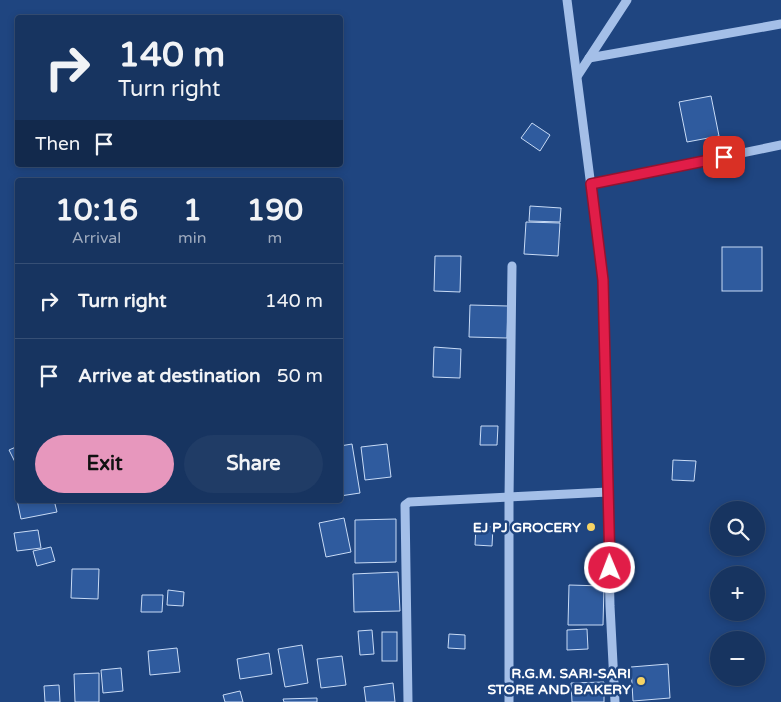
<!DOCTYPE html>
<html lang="en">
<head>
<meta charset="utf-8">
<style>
  body { margin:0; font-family:"Varela Round",sans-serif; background:#203c66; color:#f1f3f6; height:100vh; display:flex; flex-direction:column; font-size:19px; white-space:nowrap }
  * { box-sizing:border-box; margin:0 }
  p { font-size:16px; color:#9eaabd }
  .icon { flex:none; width:28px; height:28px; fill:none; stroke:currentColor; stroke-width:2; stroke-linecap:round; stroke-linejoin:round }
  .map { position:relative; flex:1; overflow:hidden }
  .side { position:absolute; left:15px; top:178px; width:328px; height:325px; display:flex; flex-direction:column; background:#173460; border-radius:5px; box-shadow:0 2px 8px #0003,0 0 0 1px #364f75 }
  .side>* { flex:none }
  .top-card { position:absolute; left:15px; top:15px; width:328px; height:152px; border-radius:5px; box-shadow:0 2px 8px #0003,0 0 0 1px #364f75; background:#173460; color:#f1f3f6; overflow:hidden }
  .fabs { position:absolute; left:710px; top:501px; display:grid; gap:10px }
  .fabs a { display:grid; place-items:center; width:55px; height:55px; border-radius:50%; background:#173460; box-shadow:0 2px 8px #0003,0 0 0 1px #364f75; font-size:25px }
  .pin { position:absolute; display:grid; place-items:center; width:42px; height:42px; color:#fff; margin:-21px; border-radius:10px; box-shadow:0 2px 8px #0006 }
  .me { position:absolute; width:55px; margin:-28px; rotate:359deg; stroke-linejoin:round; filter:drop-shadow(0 0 4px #0008) }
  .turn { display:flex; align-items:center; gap:18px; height:105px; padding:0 20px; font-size:22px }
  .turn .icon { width:65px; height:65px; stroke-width:2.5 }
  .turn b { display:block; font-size:35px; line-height:42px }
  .then { display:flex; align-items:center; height:48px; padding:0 20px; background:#0003; gap:10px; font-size:19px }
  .eta { display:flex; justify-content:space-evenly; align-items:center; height:85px; text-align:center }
  .eta b { font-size:30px; font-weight:700; line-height:35px }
  .button { display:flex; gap:10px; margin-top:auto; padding:10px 20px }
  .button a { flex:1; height:58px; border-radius:30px; background:#e797bd; color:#111; font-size:20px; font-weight:700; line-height:58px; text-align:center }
  .button a+a { background:#203c66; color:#f1f3f6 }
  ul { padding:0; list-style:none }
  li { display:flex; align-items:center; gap:15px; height:75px; padding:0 20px; border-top:1px solid #364f75 }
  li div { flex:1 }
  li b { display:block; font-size:19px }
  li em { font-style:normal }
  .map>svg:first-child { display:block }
</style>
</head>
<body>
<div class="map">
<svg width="781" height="702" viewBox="0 0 781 702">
  <rect width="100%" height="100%" fill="#1f4580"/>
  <g fill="#2f5b9e" stroke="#c8dbf6">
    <path d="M711 96 719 136 687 142 679 102Z"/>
    <path d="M532 123 550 135 540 151 521 138Z"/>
    <path d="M530 206 561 208 560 222 529 221Z"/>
    <path d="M526 222 560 223 558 256 524 254Z"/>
    <rect x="722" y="247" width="40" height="44"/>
    <path d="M435 256H461L460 292 434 291Z"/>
    <path d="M470 305 508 306 507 338 469 337Z"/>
    <path d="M434 347 461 349 460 378 433 377Z"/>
    <path d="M481 426H498L497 445H480Z"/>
    <path d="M352 444 360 493 340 496V446Z"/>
    <path d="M387 444 391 477 365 480 361 447Z"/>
    <path d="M18 446V466H17L9 450Z"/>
    <path d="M673 460 696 461 694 481 672 480Z"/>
    <path d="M18 494V500H54L57 512 21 519 16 495Z"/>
    <path d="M344 518 351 552 326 557 319 523Z"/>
    <path d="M396 519V562L355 563V520Z"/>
    <path d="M476 526 493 527 492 546 475 545Z"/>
    <path d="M38 530 41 548 17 551 14 533Z"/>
    <path d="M51 547 55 561 37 566 33 551Z"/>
    <path d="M72 569H99L98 599 71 598Z"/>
    <path d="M398 572 400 611 354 612 353 574Z"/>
    <path d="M569 585 604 586 603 625H568Z"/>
    <path d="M168 590 184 592 183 606 167 605Z"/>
    <path d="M142 595H163L162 612H141Z"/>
    <path d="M587 629 588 649 567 650V630Z"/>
    <path d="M372 630 374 654 360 655 358 631Z"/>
    <rect x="382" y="632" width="15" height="29"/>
    <path d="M449 634 465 635V649L448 648Z"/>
    <path d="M302 645 308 683 285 687 278 649Z"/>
    <path d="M177 648 180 672 150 675 148 651Z"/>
    <path d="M269 653 272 674 240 679 237 659Z"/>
    <path d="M342 656 346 685 321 688 317 659Z"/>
    <path d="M668 664 670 698 633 701 631 667Z"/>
    <path d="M121 668 123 691 103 693 101 670Z"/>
    <path d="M99 673V702H75L74 674Z"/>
    <path d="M604 682V702H572L571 683Z"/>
    <path d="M393 683 395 702H366L364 687Z"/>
    <path d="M59 685 60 702H45L44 686Z"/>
    <path d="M240 691 243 702H225L223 695Z"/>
    <path d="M317 698V702H284L283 699Z"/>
  </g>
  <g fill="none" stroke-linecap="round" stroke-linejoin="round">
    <g stroke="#a4bfe8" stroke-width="9">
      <path d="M567 0 603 280 610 606 615 702"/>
      <path d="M589 58 781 24"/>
      <path d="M578 75 627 0"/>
      <path d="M591 184 781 145"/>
      <path d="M408 702 405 505 409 502 608 492"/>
      <path d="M509 702V498L512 266"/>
    </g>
  </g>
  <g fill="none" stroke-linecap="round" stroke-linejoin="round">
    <g stroke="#92132f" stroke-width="12">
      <path id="route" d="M610 568 603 280 591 184 724 157"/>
    </g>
    <use href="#route" stroke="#e11d48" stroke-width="9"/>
  </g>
  <g fill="#f6d364" stroke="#1f4580" stroke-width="2">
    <circle cx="591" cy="527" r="5"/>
    <circle cx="641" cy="681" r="5"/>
  </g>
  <g text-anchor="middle" stroke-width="5" stroke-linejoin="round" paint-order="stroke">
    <g font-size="14" font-weight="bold" fill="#fff" stroke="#1f4580" text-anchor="end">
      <text x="581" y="532">EJ PJ GROCERY</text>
      <text x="631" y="678">R.G.M. SARI-SARI<tspan x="631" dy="16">STORE AND BAKERY</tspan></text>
    </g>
  </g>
</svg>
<div class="fabs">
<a><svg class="icon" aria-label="search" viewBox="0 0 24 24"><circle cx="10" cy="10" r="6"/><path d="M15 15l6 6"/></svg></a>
<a>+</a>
<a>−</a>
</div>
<div class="pin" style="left:724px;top:157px;background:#d93025"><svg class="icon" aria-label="arrive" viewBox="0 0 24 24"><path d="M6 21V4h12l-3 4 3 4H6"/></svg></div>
<svg class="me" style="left:610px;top:568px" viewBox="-20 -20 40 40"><circle r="17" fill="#e11d48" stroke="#fff" stroke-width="3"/><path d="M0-11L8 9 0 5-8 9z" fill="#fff"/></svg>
<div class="top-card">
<div class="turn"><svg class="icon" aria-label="right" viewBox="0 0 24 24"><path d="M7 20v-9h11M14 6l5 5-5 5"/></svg><div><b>140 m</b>Turn right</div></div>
<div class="then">Then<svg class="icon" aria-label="arrive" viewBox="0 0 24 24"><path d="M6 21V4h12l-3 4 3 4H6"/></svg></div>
</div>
<section class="side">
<div class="eta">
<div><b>10:16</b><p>Arrival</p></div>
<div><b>1</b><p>min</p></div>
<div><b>190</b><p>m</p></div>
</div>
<ul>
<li><svg class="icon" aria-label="right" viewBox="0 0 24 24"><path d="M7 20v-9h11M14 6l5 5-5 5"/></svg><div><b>Turn right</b></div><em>140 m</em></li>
<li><svg class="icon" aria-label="arrive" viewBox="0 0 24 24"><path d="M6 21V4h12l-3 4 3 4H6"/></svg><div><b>Arrive at destination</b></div><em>50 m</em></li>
</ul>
<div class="button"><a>Exit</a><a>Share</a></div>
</section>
</div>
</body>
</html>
